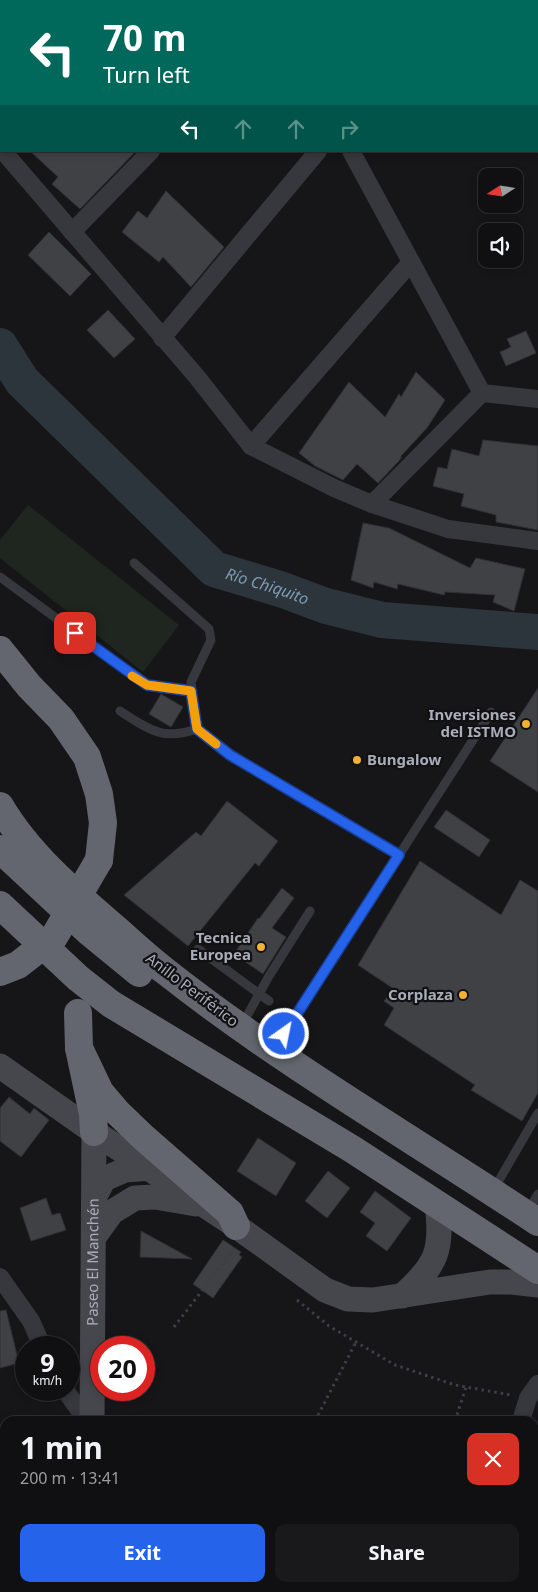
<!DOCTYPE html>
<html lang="en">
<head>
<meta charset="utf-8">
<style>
  body { margin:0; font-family:"Noto Sans",sans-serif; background:#19191b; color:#f1f3f6; height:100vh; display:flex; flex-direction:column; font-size:19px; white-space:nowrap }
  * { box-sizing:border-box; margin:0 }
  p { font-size:16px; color:#9c9d9f }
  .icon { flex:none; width:28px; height:28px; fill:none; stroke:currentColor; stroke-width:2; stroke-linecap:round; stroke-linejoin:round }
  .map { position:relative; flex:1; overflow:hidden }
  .drawer { position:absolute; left:0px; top:1416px; width:539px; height:176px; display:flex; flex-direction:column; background:#101012; border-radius:15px 15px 0 0; box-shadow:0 2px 8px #0003,0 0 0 1px #303032 }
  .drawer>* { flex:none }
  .top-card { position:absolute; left:0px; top:0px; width:539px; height:152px; box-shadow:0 2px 8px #0003,0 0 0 1px #303032; background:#00695c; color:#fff; overflow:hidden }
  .needle { width:32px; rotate:258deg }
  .buttons { position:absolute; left:478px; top:168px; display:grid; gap:10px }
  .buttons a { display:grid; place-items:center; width:45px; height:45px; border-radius:10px; background:#101012; box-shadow:0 2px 8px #0003,0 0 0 1px #303032; font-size:25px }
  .speed { position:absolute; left:15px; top:1336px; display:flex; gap:10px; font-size:25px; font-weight:700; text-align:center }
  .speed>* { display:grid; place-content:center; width:65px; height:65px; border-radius:50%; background:#101012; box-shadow:0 2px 8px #0003,0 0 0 1px #303032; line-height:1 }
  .speed small { font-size:12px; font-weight:400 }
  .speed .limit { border:8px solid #d22; background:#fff; color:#111 }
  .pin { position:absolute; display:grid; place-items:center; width:42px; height:42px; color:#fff; margin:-21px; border-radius:10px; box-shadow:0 2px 8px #0006 }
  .me { position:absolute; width:55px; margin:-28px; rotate:33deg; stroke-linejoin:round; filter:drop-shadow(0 0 4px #0008) }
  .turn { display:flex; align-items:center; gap:18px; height:105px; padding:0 20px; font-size:22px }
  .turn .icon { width:65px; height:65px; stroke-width:2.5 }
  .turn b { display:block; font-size:35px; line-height:42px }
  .lanes { display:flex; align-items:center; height:48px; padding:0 20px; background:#0003; justify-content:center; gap:25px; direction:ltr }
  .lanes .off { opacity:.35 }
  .round { display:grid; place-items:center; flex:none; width:52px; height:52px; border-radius:10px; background:#19191b }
  .overview { display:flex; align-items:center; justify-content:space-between; height:85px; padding:0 20px }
  h1 { font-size:30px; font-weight:700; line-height:38px }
  .primary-button { display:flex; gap:10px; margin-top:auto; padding:10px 20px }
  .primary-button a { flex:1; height:58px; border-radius:10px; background:#2563eb; color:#fff; font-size:20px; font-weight:700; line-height:58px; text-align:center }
  .primary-button a+a { background:#19191b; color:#f1f3f6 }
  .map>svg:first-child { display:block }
</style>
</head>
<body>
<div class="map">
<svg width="538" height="1592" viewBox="0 0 538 1592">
  <rect width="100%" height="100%" fill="#161618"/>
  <path fill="#1e261f" d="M28 505 179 625 143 672 0 558V540Z"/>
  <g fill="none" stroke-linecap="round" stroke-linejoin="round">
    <path stroke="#2c353c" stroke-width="36" id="s1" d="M0 346 22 381 214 569 283 590 326 606 382 620 538 632"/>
  </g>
  <g fill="#404145" stroke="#303034">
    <path d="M30 151H136L80 209 52 184 58 177Z"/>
    <path d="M166 191 224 247 191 287 163 257 159 262 122 232 138 211 147 218Z"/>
    <path d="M49 232 91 274 70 296 28 255Z"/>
    <path d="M108 310 135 339 114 358 87 330Z"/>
    <path d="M526 331 536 353 506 366 500 352 511 347 507 339Z"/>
    <path d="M416 372 445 400 427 428 400 457H402L398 462 378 483 357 464 343 480 315 466 299 453 349 382 385 417 399 394 401 397Z"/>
    <path d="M483 440 538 446V530L496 522V515L461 506 464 494 433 486 438 467 447 469 452 449 479 456Z"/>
    <path d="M363 523 389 528 470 568 476 558 525 569 514 611 493 602 495 595 445 592 444 595 398 584 397 589 374 582 373 588 351 580Z"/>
    <path d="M538 688V792L490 761Z"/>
    <path d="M161 694 183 707 171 727 149 714Z"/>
    <path d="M227 801 278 841 259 866 255 863 188 946 124 895 196 832 201 836Z"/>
    <path d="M446 810 490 840 479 857 434 827Z"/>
    <path d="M420 861 501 915 520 880 538 891V1093L522 1121 471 1090 475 1085 384 1025 394 1008 384 1001 394 989 358 965Z"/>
    <path d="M282 888 294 898 272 928 286 937 263 974 234 954 258 918 259 919Z"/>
    <path d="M9 1097 30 1114 34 1108 49 1120 21 1157 0 1141V1108Z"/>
    <path d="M258 1138 296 1163 276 1196 237 1171Z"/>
    <path d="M328 1171 350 1188 327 1218 305 1201Z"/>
    <path d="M375 1191 411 1218 387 1251 366 1236 375 1223 360 1212Z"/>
    <path d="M46 1198 52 1215 60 1213 66 1230 31 1241 20 1208Z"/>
    <path d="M141 1231 192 1259 140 1257Z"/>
    <path d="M223 1240 241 1252 239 1255 242 1257 213 1298 193 1284Z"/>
    <path d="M6 1310 19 1363 0 1368V1311Z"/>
  </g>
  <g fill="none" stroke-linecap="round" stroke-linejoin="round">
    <g stroke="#3d3f44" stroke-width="3" stroke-dasharray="2.5 4" stroke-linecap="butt">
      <path d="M297 1300 329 1326 395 1365 455 1385 511 1395"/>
      <path d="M174 1327 234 1249"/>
      <path d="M315 1421 356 1342"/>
      <path d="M455 1421 466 1387"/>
    </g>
    <g stroke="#37383d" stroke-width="9">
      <path d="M134 563 209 629 211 640 191 682 197 729"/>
      <path d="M0 577 147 685 191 691"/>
      <path d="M120 711C148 729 162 741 197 729L230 755 399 855"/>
      <path d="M198 949 269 1001"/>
      <path d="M242 1025 269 976 310 911"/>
      <path d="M275 1048 491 712"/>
      <path d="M494 1189 538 1113"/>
      <path d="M528 1211 538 1194"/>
    </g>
    <g stroke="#37383d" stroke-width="18">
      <path d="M0 55H1"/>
      <path d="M3 151 197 377 251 446 334 488 372 504 448 529 538 541"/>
      <path d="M351 151 482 393 538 399"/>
      <path d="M72 232 151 151"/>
      <path d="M162 338 318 151"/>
      <path d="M251 446 411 262"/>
      <path d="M372 504 482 393"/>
      <path d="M0 1277 31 1321 43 1348"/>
      <path d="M65 1390 87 1421"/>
      <path d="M521 1421 528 1398 538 1384"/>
      <path d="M0 1474 5 1473"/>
      <path d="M16 1588 18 1592"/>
      <path d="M341 1588 348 1592"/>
    </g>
    <g stroke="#45474d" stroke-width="25">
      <path d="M0 1066 94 1132 236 1226 325 1290 348 1299 373 1300 490 1282H512L538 1285"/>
      <path d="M94 1198 104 1179 125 1170 151 1168"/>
      <path d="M94 1237 112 1212 135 1198 155 1197 196 1204"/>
      <path d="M402 1296C437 1265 443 1250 437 1204"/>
      <path id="s2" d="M92 1421 94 1132"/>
      <path d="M92 1592V1588"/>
    </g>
    <g stroke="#63666e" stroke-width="28">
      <path d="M0 650 29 686 61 719 87 757 99 794 103 823 99 860"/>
      <path d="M0 806C28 854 74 893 116 929 132 943 148 958 165 971 283 1064 413 1139 538 1222"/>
      <path d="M0 849 89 932 139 973"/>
      <path d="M0 905 78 978 111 1004 352 1149 538 1270"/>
      <path d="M78 1013 79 1048 93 1114 94 1132"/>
      <path d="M79 1048 100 1092 117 1112 143 1137 230 1213 236 1226"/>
    </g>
    <path stroke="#63666e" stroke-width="28" d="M0 972 18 965 54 937 99 860"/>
  </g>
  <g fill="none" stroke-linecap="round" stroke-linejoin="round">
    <g stroke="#184099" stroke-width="12">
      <path id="route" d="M75 633 147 685 191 691 197 729 230 755 399 855 284 1034"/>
    </g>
    <use href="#route" stroke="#2563eb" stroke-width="9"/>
    <path stroke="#f59e0b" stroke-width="9" d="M132 676 147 685 191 691 197 729 216 744"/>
  </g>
  <g fill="#f2b134" stroke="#111113" stroke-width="2">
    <circle cx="526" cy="724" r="5"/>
    <circle cx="357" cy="760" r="5"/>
    <circle cx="261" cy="947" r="5"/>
    <circle cx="463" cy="995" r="5"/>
  </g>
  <g text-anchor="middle" stroke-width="4.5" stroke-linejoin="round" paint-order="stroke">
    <g font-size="15" font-weight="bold" fill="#a8adb8" stroke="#111113" text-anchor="end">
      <text x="516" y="720">Inversiones<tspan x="516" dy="17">del ISTMO</tspan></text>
      <text x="367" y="765" text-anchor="start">Bungalow</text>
      <text x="251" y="943">Tecnica<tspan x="251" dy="17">Europea</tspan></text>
      <text x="453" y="1000">Corplaza</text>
    </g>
    <g font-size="15" fill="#a8adb8" stroke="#111113">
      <text transform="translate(192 990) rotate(37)" y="5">Anillo Periférico</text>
      <text dy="5" stroke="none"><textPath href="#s2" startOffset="159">Paseo El Manchén</textPath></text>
    </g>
    <g font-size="16" font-style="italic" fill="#7f9bb3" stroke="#111113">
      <text dy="6" stroke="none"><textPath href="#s1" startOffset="366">Río Chiquito</textPath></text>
    </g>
  </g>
</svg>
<div class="buttons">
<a><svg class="needle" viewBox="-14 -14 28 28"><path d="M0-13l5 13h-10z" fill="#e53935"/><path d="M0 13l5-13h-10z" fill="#9c9d9f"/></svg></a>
<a><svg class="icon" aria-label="sound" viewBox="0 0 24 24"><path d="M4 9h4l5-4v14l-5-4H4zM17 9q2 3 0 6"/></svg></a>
</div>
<div class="speed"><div>9<small>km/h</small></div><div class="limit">20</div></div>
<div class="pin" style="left:75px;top:633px;background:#d93025"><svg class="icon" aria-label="arrive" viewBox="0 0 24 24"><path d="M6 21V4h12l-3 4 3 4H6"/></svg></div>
<svg class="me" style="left:284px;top:1034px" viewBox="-20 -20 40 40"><circle r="17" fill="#2563eb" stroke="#fff" stroke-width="3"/><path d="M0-11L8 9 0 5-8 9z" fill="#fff"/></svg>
<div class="top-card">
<div class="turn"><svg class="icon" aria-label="left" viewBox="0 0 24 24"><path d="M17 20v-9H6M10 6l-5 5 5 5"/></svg><div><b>70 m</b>Turn left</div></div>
<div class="lanes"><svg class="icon" aria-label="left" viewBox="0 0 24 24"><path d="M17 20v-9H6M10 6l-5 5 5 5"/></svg><svg class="icon off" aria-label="ahead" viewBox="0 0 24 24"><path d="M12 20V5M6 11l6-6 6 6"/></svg><svg class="icon off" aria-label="ahead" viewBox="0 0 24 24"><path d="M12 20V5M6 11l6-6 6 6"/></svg><svg class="icon off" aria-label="right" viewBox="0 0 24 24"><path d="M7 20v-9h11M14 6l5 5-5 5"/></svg></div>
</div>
<section class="drawer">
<div class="overview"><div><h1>1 min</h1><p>200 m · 13:41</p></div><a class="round" style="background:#d93025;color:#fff"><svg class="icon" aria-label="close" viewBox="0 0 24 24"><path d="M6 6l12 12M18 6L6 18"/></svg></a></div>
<div class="primary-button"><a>Exit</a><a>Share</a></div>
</section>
</div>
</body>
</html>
